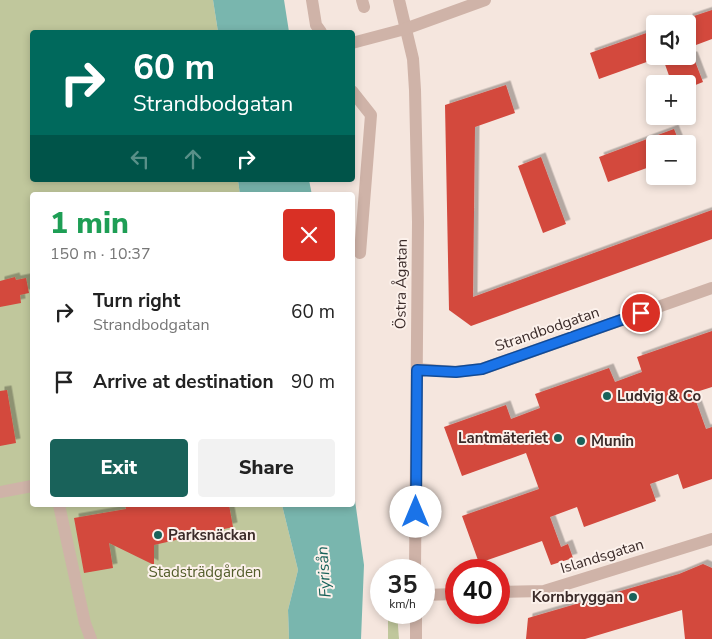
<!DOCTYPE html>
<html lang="en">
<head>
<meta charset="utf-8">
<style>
  body { margin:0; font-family:"Nunito Sans",sans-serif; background:#f2f2f2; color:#222; height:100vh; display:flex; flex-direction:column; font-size:19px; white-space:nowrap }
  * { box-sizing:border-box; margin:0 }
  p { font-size:16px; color:#767676 }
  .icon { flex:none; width:28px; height:28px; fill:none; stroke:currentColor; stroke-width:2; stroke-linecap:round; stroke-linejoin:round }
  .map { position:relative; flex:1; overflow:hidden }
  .drawer { position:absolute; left:30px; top:192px; width:325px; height:315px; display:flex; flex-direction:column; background:#fff; border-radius:5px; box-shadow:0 2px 8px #0003 }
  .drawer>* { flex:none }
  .top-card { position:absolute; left:30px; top:30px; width:325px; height:152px; border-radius:5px; box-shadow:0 2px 8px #0003; background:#00695c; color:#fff; overflow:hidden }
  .controls { position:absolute; left:646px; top:15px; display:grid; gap:10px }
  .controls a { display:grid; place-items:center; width:50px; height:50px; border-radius:5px; background:#fff; box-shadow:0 2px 8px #0003; font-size:25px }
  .speed { position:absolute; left:370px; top:559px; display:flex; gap:10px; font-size:25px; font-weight:700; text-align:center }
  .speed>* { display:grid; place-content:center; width:65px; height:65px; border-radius:50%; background:#fff; box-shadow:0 2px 8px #0003; line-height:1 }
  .speed small { font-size:12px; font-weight:400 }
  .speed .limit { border:8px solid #d22; background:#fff; color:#111 }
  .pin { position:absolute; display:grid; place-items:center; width:42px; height:42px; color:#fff; margin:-21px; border:2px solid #fff; border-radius:50%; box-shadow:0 1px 5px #0007 }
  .me { position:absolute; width:55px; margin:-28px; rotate:0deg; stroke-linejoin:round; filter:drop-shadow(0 0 4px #0008) }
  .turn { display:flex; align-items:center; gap:18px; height:105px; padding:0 20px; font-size:22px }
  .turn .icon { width:65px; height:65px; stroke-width:2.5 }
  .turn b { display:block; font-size:35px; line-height:42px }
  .lanes { display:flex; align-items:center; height:48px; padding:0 20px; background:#0003; justify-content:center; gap:25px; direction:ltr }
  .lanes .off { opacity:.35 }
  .round { display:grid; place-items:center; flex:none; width:52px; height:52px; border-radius:5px; background:#f2f2f2 }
  .overview { display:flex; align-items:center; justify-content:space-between; height:85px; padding:0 20px }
  h1 { font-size:30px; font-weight:800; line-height:38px; color:#1e9e55 }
  .cta { display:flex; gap:10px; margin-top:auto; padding:10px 20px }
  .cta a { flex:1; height:58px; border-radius:5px; background:#19625a; color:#fff; font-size:20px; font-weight:800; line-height:58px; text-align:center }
  .cta a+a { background:#f2f2f2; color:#222 }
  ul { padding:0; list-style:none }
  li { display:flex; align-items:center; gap:15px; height:70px; padding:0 20px }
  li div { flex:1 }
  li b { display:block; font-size:19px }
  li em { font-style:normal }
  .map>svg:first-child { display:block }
</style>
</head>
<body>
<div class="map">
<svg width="712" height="639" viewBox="0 0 712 639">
  <defs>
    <filter id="shadow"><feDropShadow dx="4.5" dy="-4.5" stdDeviation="0" flood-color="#0004"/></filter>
  </defs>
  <rect width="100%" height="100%" fill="#f5e6de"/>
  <g fill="#c0c79c">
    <path d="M0 0H213L218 32H32V180H238L240 195H32V505H282L298 570 288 610 289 639H0Z"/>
    <path d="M388 613H397L399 639H388Z"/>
  </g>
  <g fill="#79b6ae">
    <path d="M213 0H284L289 32H218Z"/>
    <path d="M238 180H309L312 195H240Z"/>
    <path d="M353 486 364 565 361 639H289L288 610 298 570 282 505H352Z"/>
  </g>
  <g fill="#d3483e" filter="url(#shadow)">
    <path d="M712 10V39L688 48V18Z"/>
    <path d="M655 30V59L599 79 590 53Z"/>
    <path d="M662 56H693L703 82 688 88V84H672Z"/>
    <path d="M506 85 515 113 475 127 473 297 712 210V239L471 326 449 310 445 105Z"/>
    <path d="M674 129 680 144H655V165L608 182 599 157Z"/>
    <path d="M541 157 566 224 543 233 518 166Z"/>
    <path d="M15 277 16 280 26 278 29 293 20 295 21 303 0 307V281Z"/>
    <path d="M712 331V387L693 393 706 429 712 427V479L683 489 678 474 650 484 656 501 584 527 577 507 550 517 561 547 568 544 573 558 551 565 542 541 479 563 462 516 539 489 526 453 462 476 444 427 506 405 511 419 540 408 535 394 609 368 615 382 642 372 637 357Z"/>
    <path d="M7 390 16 443 0 446V391Z"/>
    <path d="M125 505H229L233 527 154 545V565L109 543 113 568 84 573 74 518 126 509Z"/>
    <path d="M703 564 712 568V639H685L682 610 585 639H526L528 618 679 574Z"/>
  </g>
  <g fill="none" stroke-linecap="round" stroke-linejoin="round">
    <g stroke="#cfb3a8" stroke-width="12">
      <path d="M312 0 316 25 321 32"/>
      <path d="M362 0 364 7"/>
      <path d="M399 0 413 59 415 90 418 222 415 570"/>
      <path d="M352 43 405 29 485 0"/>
      <path d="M352 91 371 115 360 253"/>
      <path d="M417 369 455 372 482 369 712 288"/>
      <path d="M0 492 32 486"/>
      <path d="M59 505 85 623 91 639"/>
      <path d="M499 592 544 591 712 539"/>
      <path d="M424 595 456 594"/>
      <path d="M416 612V639"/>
    </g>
  </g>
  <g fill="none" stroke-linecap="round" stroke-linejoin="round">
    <g stroke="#114b97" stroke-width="12">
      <path id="route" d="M416 512 417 370 456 372 482 369 641 313"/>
    </g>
    <use href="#route" stroke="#1a73e8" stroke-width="9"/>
  </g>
  <g fill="#19625a" stroke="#fcf1eb" stroke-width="2">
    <circle cx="607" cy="396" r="5"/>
    <circle cx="558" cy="438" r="5"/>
    <circle cx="581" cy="441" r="5"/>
    <circle cx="158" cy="535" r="5"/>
    <circle cx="633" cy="597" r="5"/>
  </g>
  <g text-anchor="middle" stroke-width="4" stroke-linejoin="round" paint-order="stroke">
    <g font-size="15" fill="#3b2b29" stroke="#fcf1eb">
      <text transform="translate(401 284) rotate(-89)" y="5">Östra Ågatan</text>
      <text transform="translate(547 329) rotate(-19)" y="5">Strandbodgatan</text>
      <text transform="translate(602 556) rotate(-17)" y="5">Islandsgatan</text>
    </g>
    <g font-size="15" font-weight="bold" fill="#3b2b29" stroke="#fcf1eb" text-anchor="start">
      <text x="617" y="401">Ludvig &amp; Co</text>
      <text x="548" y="443" text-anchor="end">Lantmäteriet</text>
      <text x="591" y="446">Munin</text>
      <text x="168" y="540">Parksnäckan</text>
      <text x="623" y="602" text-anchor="end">Kornbryggan</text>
    </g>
    <g font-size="15" fill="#535d2a" stroke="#fcf1eb">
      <text x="205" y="577">Stadsträdgården</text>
    </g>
    <g font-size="16" font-style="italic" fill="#19625a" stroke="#fcf1eb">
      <text transform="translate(323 572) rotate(-94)" y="6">Fyrisån</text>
    </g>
  </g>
</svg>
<div class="controls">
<a><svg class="icon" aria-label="sound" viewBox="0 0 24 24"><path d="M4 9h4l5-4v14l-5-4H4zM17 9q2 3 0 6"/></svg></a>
<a>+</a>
<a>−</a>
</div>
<div class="speed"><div>35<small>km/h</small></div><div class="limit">40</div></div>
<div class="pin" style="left:641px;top:313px;background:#d93025"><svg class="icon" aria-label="arrive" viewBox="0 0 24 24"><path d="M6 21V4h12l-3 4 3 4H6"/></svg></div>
<svg class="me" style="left:416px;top:512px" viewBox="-20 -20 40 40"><circle r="19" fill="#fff"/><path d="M0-13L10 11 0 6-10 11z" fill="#1a73e8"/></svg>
<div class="top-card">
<div class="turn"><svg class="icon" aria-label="right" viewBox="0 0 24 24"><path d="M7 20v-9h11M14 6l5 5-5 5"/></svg><div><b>60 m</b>Strandbodgatan</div></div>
<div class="lanes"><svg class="icon off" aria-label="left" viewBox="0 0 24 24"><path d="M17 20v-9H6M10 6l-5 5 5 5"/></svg><svg class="icon off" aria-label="ahead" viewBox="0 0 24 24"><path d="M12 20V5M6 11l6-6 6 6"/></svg><svg class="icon" aria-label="right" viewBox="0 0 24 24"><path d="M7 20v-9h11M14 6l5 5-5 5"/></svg></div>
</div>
<section class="drawer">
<div class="overview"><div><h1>1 min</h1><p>150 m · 10:37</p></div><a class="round" style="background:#d93025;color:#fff"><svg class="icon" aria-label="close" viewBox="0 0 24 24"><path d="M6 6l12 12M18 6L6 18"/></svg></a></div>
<ul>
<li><svg class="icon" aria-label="right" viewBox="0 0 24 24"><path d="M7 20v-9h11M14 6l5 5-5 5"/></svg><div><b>Turn right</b><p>Strandbodgatan</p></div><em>60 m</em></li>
<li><svg class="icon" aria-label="arrive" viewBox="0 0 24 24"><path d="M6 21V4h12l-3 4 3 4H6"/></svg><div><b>Arrive at destination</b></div><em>90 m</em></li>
</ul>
<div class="cta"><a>Exit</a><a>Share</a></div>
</section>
</div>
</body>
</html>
